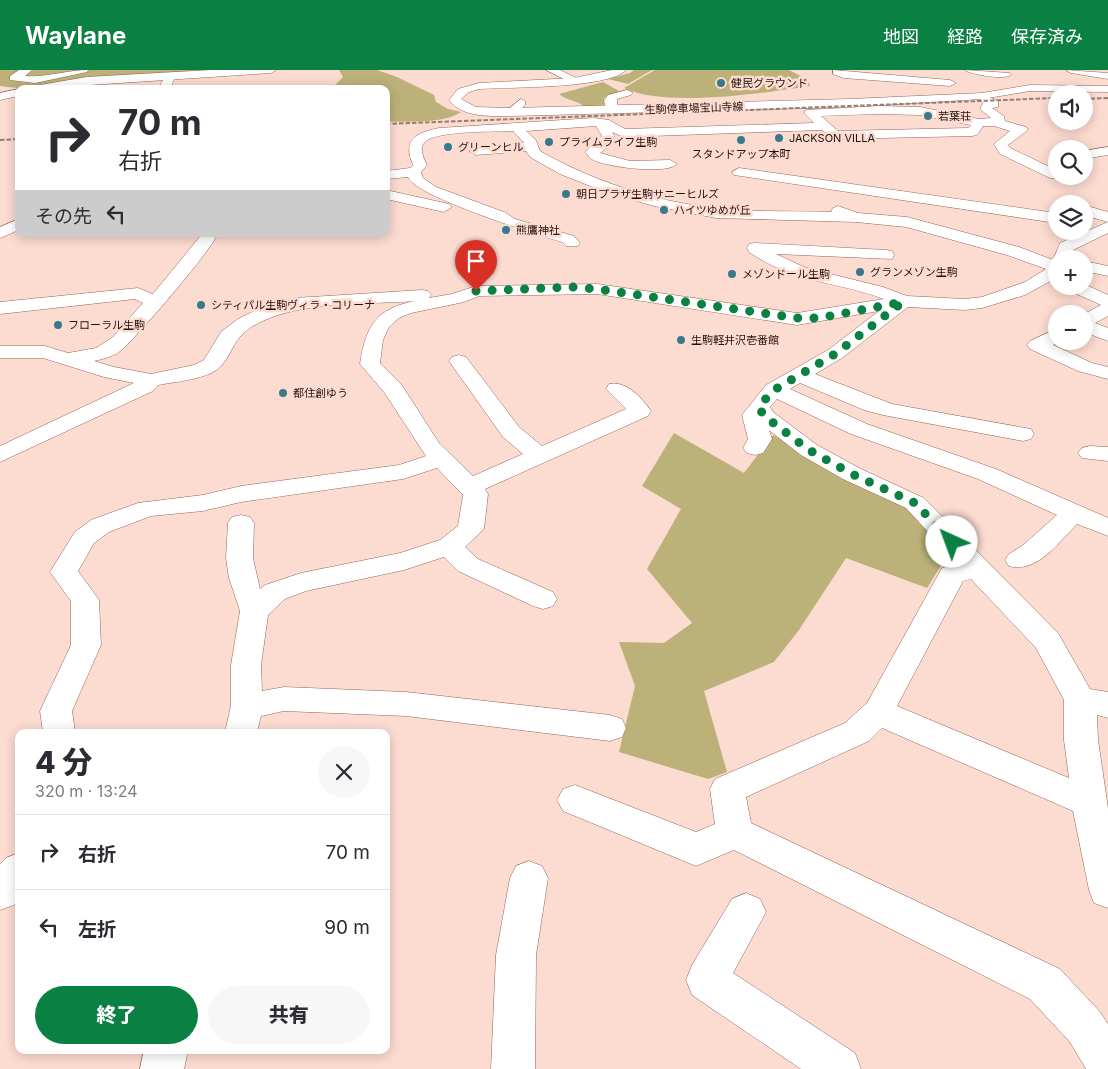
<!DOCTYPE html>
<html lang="ja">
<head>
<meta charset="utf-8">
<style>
  body { margin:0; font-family:Inter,"Noto Sans JP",sans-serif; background:#f7f7f7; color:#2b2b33; height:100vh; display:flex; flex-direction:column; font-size:19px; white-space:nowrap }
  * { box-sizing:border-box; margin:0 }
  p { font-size:16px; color:#7c7c81 }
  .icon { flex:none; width:28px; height:28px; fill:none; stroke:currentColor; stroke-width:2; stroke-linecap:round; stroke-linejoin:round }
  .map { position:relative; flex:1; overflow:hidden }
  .drawer { position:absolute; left:15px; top:659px; width:375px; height:325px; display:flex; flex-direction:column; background:#fff; border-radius:10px; box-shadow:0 2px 12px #0003 }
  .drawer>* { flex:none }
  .guide { position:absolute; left:15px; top:15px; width:375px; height:152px; border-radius:10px; box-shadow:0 2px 12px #0003; background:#fff; color:#2b2b33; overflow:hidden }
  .fabs { position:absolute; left:1048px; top:15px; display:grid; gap:10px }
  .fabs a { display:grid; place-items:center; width:45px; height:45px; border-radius:50%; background:#fff; box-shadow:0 2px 12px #0003; font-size:25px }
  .pin { position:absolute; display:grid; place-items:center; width:42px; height:42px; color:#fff; margin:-51px -21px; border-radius:50% 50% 50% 0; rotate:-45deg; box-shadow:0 0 5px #0007 }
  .pin .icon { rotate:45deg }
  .me { position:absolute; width:55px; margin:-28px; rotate:317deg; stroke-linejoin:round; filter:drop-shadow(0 0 4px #0008) }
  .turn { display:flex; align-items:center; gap:18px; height:105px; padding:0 20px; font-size:22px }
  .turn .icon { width:65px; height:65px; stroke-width:2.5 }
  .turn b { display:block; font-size:35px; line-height:42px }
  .then { display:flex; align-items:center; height:48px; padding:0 20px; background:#0003; gap:10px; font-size:19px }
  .round { display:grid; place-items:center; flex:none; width:52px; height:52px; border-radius:26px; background:#f7f7f7 }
  .headline { display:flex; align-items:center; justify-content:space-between; height:85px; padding:0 20px }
  h1 { font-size:30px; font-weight:800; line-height:38px }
  .primary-button { display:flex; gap:10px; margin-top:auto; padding:10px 20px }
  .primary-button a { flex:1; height:58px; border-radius:30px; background:#0b8043; color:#fff; font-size:20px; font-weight:800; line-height:58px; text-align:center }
  .primary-button a+a { background:#f7f7f7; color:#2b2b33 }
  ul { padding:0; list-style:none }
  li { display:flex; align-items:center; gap:15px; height:75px; padding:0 20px; border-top:1px solid #e1e1e2 }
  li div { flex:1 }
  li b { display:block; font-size:19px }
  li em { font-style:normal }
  header { display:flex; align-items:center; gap:30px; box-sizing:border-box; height:70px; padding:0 25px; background:#0b8043; color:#fff }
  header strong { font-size:24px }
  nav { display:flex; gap:28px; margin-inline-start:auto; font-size:18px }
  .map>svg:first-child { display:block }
</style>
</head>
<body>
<header>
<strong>Waylane</strong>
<nav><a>地図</a><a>経路</a><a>保存済み</a></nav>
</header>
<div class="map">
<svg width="1108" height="999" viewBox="0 0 1108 999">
  <rect width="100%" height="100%" fill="#fcdbd0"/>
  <g fill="#bcb178">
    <path d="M0 0H239L83 8 25 19 0 16Z"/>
    <path d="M339 0H377L397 7 434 25 436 32 448 39 461 42C444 54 407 51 386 52V19H331L343 7Z"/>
    <path d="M634 0H652L628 14 608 9 630 3Z"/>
    <path d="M655 0H789L808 10 810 16C764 23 665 38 624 18Z"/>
    <path d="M603 12 619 21 604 28V37L586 38C579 30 567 31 559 24Z"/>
    <path d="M674 363 744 403 773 365 799 379 832 403 909 437 943 477 942 494 927 518 846 488 799 560 774 592 704 621 727 702 708 709 619 682 635 616 619 572 664 573 692 553 647 499 681 439 642 416Z"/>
  </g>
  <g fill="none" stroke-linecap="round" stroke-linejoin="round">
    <g stroke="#956556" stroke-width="1">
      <g id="minor">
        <path d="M19 0H32L25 6C46 8 67 0 88 0L87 2 35 13 10 10V6Z"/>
        <path d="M546 0H560L580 10 578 12H570Z"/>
        <path d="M833 0 950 10 956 13 950 16 844 8 833 4Z"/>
        <path d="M965 0 1010 3 1011 5C1006 10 971 5 965 0Z"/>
        <path d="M1066 0 1108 3V9L1071 3Z"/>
        <path d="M170 4 175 7 170 19H158L166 5Z"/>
        <path d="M627 20 633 23 631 25 617 29 618 40 612 44 608 43 604 31 608 25Z"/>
        <path d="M986 26 998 31V37L992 38 1004 46 1005 51 1026 57 1028 60 1008 75 1010 78 1056 100V106H1061L1060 108H1050L1000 84 994 74 1010 61 994 56H983L977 65 972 66 835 69 822 60 623 67 612 62 614 66 611 74 600 83 630 91 670 90 677 94C668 105 601 97 590 88 590 88 586 82 585 82L602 66 596 56 526 61 536 70 540 81C593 111 655 132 716 138 754 142 793 141 831 142L833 138 838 136 858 143 907 147 1019 177 1053 190 1060 173 1108 152V163L1073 180 1070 189H1056V208L1025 225 982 238 965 240 908 237 842 288 815 304 892 334 1031 359 1034 364 1031 369 1023 371 883 345 864 340 800 313 790 319 867 354 996 399 1108 448V466L1077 454C1060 471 1037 504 1009 496L1005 490 1009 484 1022 476 1057 445 978 409 851 364 777 329 770 337 773 342 817 375 861 399 924 428 1058 563 1090 619 1108 622V648L1097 645 1098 670 1108 738V838L1094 833 1089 820 1073 741 882 658 869 671 746 727 751 753 1060 899 1100 942 1108 954V999H1086L1070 972 1030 929 734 780 696 796 563 741 557 730 563 719 575 715 696 762 715 754 710 719 715 709 845 653 867 633 942 498 958 494 906 438 843 409 801 385 769 360 772 369 763 383 755 385 747 383 743 378 748 369 742 345 766 315 828 280 879 241 797 255 597 224 479 226 464 232 411 243 399 248 389 257 383 270 380 293 401 314 439 373 473 406 523 384 503 367 449 291 452 287 459 285 466 287 519 357 542 376 626 339 606 319 609 314C626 310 642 328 651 341L648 346 485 419 488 424 484 459 465 477 478 489 553 522 557 529 553 536 543 539 533 536 458 501 444 487 404 500 306 521 285 529 268 545 261 595 262 621 284 617 406 622 610 645 622 649 626 658 622 667 610 671 406 646 284 641 261 646 257 662H225L231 636V595L240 541 229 508 226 488 228 453 232 447 241 445 250 447 254 453 253 488 260 519 265 515 301 503 400 483 440 470 458 456 463 425 437 398 403 409 241 432 203 441 151 446 109 462 94 473 78 501 99 530 101 575 72 641 75 662H43L40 641 71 575V531L50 502 75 462 91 450 138 433 203 425 241 416 399 395 426 386 384 322 360 294C366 256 375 239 415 231 364 235 298 230 253 256 232 269 234 282 220 297 209 309 174 312 158 315L153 321 0 392V376L134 313 104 307 43 288H0V276H45L68 283 96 278 113 267 143 233 135 229 0 244V232L138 218 153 224 202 164H217C216 175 133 272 119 282 112 287 102 289 94 291L114 297 151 304 194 295 204 290 221 262 238 249 258 239 295 228 422 220 428 221 431 225 429 228 452 224 476 216 597 214 797 243 884 229C836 211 794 213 749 182L747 178 749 174 755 173 886 180 892 181 894 185 892 189 776 184 806 198 883 217 907 226 965 229 982 227 1025 212 1046 199 1007 185 906 157 856 152 716 148 654 136 603 121 560 104 530 87 526 81 476 85 469 81 476 77 524 73 513 61C497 62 433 60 424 73 419 79 424 89 427 95L421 102 423 108 436 117 504 142 515 149 574 166 580 173 578 176H566L562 172C538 165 414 126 408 107L386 109V101L410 98 413 95C402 69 416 63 439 58L594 48 609 50 625 59 814 53 804 43 806 40 879 36 920 37 979 49 991 48 980 39 983 33 980 30ZM879 44 920 45 971 55 968 58 838 61 821 46ZM971 509 1036 578 1064 630V670L1069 708 897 636 963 511Z"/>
        <path d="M521 29 525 31V35L515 45H507L505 42Z"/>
        <path d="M1108 77V85L1084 89V81Z"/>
        <path d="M739 98 1056 143V153L734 105 732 102Z"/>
        <path d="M386 120 449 134 452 137 444 142 386 129Z"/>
        <path d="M1084 135 1108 142V152L1084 145Z"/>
        <path d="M19 149V160L0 168V157Z"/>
        <path d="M1084 191 1108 196V206L1084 201Z"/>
        <path d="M1084 214 1108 225V246L1095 253 1108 258V271L1084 262V244L1101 235 1068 220 1065 216H1084Z"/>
        <path d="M1056 259V271H1059L1053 275 1092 293 1108 297V309L1078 301 1030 279 1027 275 1030 271Z"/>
        <path d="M1090 376 1108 377V391L1082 388 1078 383 1082 378Z"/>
        <path d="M19 783V828L14 835 0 840V794L6 788Z"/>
        <path d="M529 791 542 796 548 808 536 885 535 999H491L496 885 510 808 516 796Z"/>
        <path d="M746 823 760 829 766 842 733 903 855 983 861 999H801L692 925 686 910 692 895 732 829Z"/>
        <path d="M144 980H188L184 999H140Z"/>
      </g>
    </g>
    <g stroke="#956556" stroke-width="1">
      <g id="major">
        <path d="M211 0H276L271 3 29 19 34 16 87 7Z"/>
        <path d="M612 0H626C608 19 508 17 479 19L469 22 461 29 476 37 511 38 850 29 982 23 1030 15 1108 16V22L1030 21 982 29 850 37 511 46C490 46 463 48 449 30L458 19 479 13 574 8Z"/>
        <path d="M19 19V26L0 30V23Z"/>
      </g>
    </g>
    <use href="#minor" fill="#fff" fill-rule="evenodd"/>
    <use href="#major" fill="#fff" fill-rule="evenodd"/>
    <g stroke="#967c73" stroke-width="2" stroke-dasharray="4.5 2" stroke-linecap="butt">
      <path d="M1084 29 1108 28"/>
      <path d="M386 54 1056 28"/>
      <path d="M0 70 19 69"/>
    </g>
  </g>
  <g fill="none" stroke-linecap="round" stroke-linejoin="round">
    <path stroke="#0b8043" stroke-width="9" stroke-dasharray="0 16.2" d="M476 221 572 217 597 219 797 248H819L903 232 835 284 774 320 759 336 763 345 809 380 852 404 915 433 952 472"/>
  </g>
  <g fill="#387a8c" stroke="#fcdbd0" stroke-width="2">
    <circle cx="721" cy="13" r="5"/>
    <circle cx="928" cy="46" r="5"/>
    <circle cx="779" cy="68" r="5"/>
    <circle cx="741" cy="70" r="5"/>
    <circle cx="549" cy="72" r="5"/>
    <circle cx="448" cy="77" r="5"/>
    <circle cx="566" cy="124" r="5"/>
    <circle cx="664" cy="140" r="5"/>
    <circle cx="506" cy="160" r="5"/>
    <circle cx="860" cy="202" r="5"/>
    <circle cx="732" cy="204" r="5"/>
    <circle cx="201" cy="235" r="5"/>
    <circle cx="58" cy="255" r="5"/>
    <circle cx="681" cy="270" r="5"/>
    <circle cx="283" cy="323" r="5"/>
  </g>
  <g text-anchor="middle" stroke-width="5" stroke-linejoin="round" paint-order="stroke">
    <g font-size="11" fill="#24110b" stroke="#fcdbd0" text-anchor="start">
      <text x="731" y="17">健民グラウンド</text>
      <text x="938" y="50">若葉荘</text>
      <text x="789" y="72">JACKSON VILLA</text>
      <text x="559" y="76">プライムライフ生駒</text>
      <text x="458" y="81">グリーンヒル</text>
      <text x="741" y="88" text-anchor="middle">スタンドアップ本町</text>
      <text x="576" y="128">朝日プラザ生駒サニーヒルズ</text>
      <text x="674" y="144">ハイツゆめが丘</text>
      <text x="516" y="164">熊鷹神社</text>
      <text x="870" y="206">グランメゾン生駒</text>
      <text x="742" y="208">メゾンドール生駒</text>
      <text x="211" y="239">シティパル生駒ヴィラ・コリーナ</text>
      <text x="68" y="259">フローラル生駒</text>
      <text x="691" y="274">生駒軽井沢壱番館</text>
      <text x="293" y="327">都住創ゆう</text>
    </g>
    <g font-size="11" fill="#24110b" stroke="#fcdbd0">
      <text transform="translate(694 38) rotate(-2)" y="4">生駒停車場宝山寺線</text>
    </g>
  </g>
</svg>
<div class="fabs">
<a><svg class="icon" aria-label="sound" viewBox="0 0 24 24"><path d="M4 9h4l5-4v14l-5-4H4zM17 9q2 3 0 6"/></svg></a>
<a><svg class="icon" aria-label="search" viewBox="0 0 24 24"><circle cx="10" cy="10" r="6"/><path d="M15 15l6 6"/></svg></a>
<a><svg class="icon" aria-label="layers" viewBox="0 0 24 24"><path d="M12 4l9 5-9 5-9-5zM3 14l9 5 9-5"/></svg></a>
<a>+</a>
<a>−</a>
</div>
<div class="pin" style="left:476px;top:221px;background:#d93025"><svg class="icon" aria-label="arrive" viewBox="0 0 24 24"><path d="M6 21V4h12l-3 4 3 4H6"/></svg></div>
<svg class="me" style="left:952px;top:472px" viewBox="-20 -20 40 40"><circle r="19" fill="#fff"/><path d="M0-13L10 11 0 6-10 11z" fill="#0b8043"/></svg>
<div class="guide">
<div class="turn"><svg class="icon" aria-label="right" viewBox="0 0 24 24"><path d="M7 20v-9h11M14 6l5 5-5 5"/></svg><div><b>70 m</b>右折</div></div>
<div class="then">その先<svg class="icon" aria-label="left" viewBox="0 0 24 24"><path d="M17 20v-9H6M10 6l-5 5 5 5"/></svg></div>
</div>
<section class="drawer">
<div class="headline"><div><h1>4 分</h1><p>320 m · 13:24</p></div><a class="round"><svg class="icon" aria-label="close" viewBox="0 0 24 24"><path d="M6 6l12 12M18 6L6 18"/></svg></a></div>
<ul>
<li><svg class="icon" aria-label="right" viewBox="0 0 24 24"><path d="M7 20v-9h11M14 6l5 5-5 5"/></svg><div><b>右折</b></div><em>70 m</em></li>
<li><svg class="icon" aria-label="left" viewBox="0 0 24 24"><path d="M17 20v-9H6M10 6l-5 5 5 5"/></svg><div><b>左折</b></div><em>90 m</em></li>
</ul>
<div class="primary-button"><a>終了</a><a>共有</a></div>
</section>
</div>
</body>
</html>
